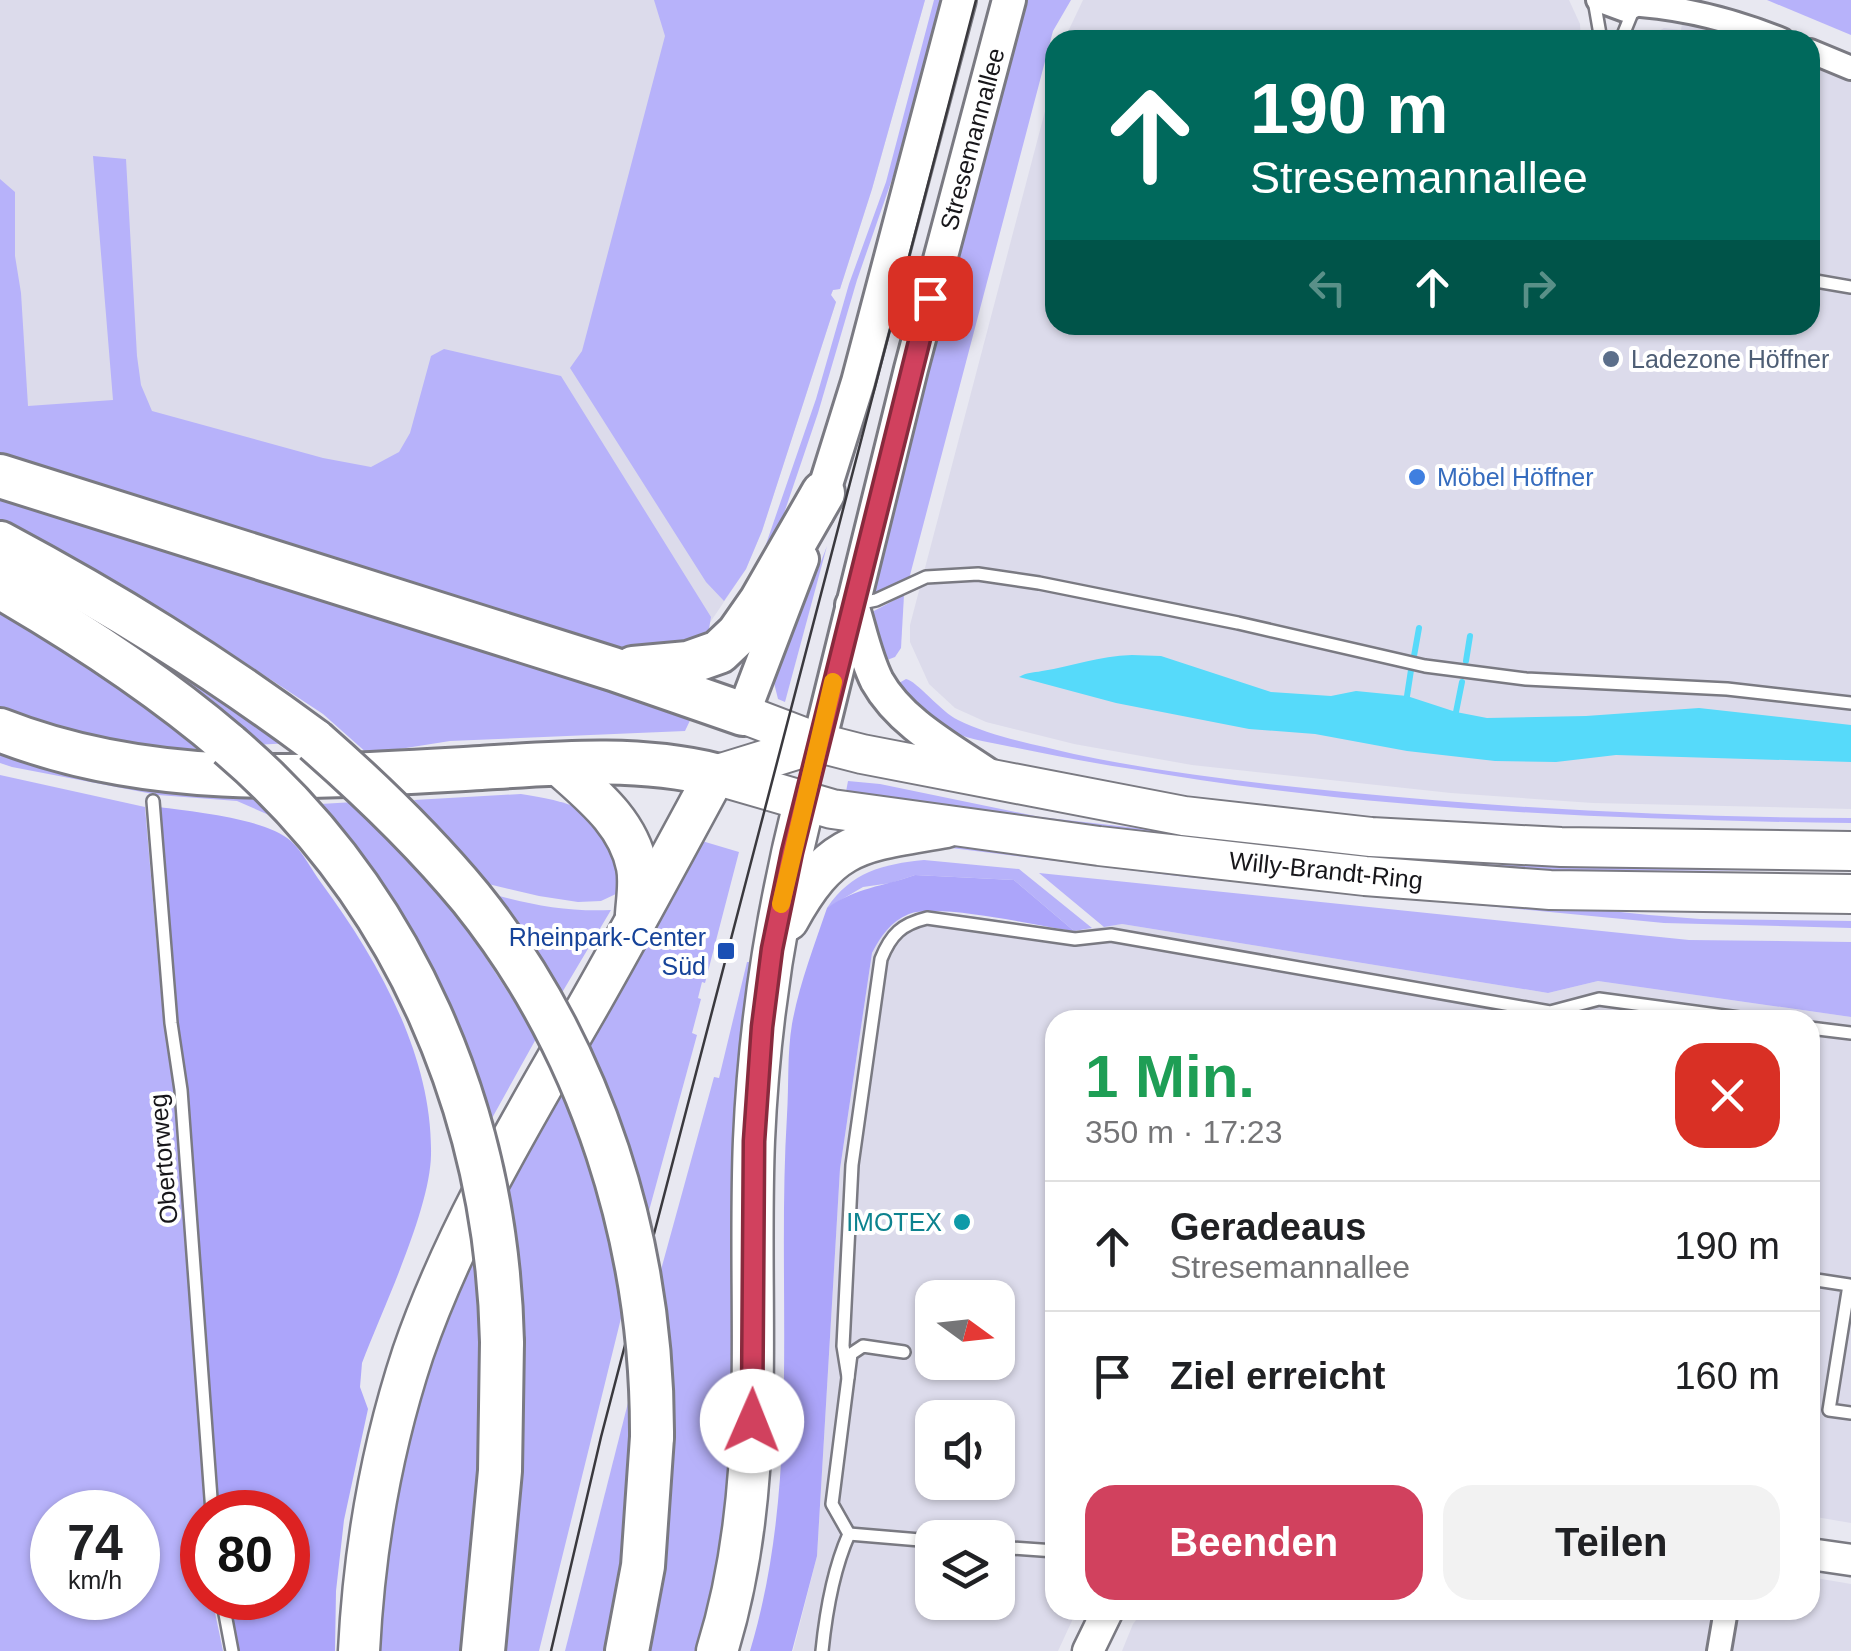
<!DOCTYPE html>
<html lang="de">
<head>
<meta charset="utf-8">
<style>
  body { margin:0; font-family:Arial,sans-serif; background:#f2f2f2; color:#202124; height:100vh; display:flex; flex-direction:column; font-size:38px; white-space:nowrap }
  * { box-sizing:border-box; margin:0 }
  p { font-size:32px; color:#757577 }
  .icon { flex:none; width:55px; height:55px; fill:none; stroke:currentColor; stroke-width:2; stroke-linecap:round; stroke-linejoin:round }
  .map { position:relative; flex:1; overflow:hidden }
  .panel { position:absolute; left:1045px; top:1010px; width:775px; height:610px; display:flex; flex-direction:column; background:#fff; border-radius:30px; box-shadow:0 2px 8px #0004 }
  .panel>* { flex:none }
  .hud { position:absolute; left:1045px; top:30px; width:775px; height:305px; border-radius:30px; box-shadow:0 2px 8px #0004; background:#00695c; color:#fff; overflow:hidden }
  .needle { width:65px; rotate:105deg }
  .fabs { position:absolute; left:915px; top:1280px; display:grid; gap:20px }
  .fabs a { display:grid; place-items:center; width:100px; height:100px; border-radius:20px; background:#fff; box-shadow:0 2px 8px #0004; font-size:50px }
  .speed { position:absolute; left:30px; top:1490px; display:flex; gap:20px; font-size:50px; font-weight:700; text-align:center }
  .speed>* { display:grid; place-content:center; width:130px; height:130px; border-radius:50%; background:#fff; box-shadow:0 2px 8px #0004; line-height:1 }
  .speed small { font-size:25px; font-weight:400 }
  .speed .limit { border:15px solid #d22; background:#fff; color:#111 }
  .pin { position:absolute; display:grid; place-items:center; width:85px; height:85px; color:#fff; margin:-42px; border-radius:20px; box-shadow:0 5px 15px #0006 }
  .me { position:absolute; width:110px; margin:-55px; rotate:1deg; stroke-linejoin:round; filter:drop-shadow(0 0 8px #0008) }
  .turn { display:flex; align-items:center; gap:35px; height:210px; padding:0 40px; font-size:45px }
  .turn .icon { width:130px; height:130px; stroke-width:2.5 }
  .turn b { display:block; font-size:70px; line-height:85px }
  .lanes { display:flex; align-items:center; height:95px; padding:0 40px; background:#0003; justify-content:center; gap:50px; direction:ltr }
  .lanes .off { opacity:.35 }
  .round { display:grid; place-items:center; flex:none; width:105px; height:105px; border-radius:30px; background:#f2f2f2 }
  .head { display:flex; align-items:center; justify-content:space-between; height:170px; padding:0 40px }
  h1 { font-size:60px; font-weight:700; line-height:75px; color:#1e9e55 }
  .primary-button { display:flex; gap:20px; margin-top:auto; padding:20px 40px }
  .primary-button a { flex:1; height:115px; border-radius:30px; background:#d1415e; color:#fff; font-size:40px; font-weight:700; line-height:115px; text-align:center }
  .primary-button a+a { background:#f2f2f2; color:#202124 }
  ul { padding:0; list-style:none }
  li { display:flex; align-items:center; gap:30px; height:130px; padding:0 40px; border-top:2px solid #e0e0e0 }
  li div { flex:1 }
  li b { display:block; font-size:38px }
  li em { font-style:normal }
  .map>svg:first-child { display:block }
</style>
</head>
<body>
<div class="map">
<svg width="1851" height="1651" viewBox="0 0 1851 1651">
  <rect width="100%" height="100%" fill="#e8e8f1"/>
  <g fill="#dcdbeb" fill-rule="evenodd">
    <path d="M0 0H925L872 189 840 289 833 290 831 295 836 302 762 531 746 569 701 636 8 465 0 249Z"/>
    <path d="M1083 0H1569L1580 24 1581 40H1064Z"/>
    <path d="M1683 18 1733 33 1749 40H1643L1664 28 1681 30Z"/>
    <path d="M1810 65 1851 82V809L1593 803 1451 793 1192 765 1074 744 986 722 955 708 929 684 910 642V625L1055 73V325H1810Z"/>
    <path d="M929 910 1074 931 1122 924 1548 993 1598 981 1851 1017V1523L1810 1516V1020H1055V1610H1077L1058 1651H793L817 1556 840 1169 872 953 882 933 897 920ZM932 1298H998V1362H932ZM932 1418H998V1482H932ZM932 1538H998V1602H932Z"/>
    <path d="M1810 1577 1851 1584V1651H1122L1133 1624 1144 1610H1810Z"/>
  </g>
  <g fill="#b7b2fa" fill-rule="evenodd">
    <path d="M654 0H925L872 189 840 289 833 290 831 295 836 302 762 531 746 569 724 601 706 582 570 368 582 351 665 36Z"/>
    <path d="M934 0H940L898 162 857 280 818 413 773 546 739 598 764 550 816 399 849 284 886 182Z"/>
    <path d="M1028 0H1071L1053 31 909 579 873 596 881 547 1023 8Z"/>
    <path d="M1767 0H1851V35Z"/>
    <path d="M93 156 126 159 137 356 141 385 152 411 323 458 371 467 399 452 410 433 431 356 444 349 561 376 711 617 707 641 633 654 0 464V179L15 192V256L21 293 28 406 113 400Z"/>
    <path d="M0 489 695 710 685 731 450 741 368 754 323 714 214 642 0 524Z"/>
    <path d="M827 546 785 702 778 699 774 683Z"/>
    <path d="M21 570 292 743 252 745Z"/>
    <path d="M904 595 901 648 895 657 879 663 872 633V612Z"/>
    <path d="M0 603 52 633 216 759 161 756 0 716Z"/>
    <path d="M906 679C917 681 941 712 958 720 992 737 1037 745 1074 754 1163 773 1254 783 1344 792 1513 809 1681 817 1851 818V823C1611 820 1369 810 1132 769 1092 763 1052 755 1012 747 993 743 971 740 953 732 930 723 911 703 892 687Z"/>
    <path d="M0 744 177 789 258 800 278 819 237 801 158 795 12 767 0 763Z"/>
    <path d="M0 775 145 807 163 1016 176 1095 205 1512H202V1598H212L223 1651H0ZM52 1512H138V1598H52Z"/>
    <path d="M848 781 880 784 1040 817 1391 857 1500 865 1851 864V870L1516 871 1182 839 845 797Z"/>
    <path d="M521 794C589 805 596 811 626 873L618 893 601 901 578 902 539 896 484 883 414 800Z"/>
    <path d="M355 802 413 859 462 921 537 1037 491 1120C481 1091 472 1061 461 1033 429 949 376 873 320 804Z"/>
    <path d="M933 840 1649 915 1700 919 1851 921V928L1664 923 1186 877 943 847Z"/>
    <path d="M702 841 739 852 705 983 702 982 698 998 701 999 692 1033 697 1035 647 1218 615 1113 585 1041 681 869Z"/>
    <path d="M924 860 1019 869 1092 928 1074 931 1014 880 915 875 891 883 863 887 827 908C851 872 883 864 924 860Z"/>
    <path d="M771 867 739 1438 703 1651H642L659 1277 714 1077 719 1078 747 962H752L756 947 752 945Z"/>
    <path d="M1039 873 1689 940 1851 942V1017L1598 981 1548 993 1122 924 1104 927Z"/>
    <path d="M492 894C533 905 569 912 611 910L560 996Z"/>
    <path d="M560 1085C586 1158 616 1233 623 1310L539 1651H501L514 1559 523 1410 520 1290 507 1177Z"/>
    <path d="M474 1241 483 1402 480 1526 465 1651H376L396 1485 428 1360Z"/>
    <path d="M632 1387C632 1477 624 1562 610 1651H565Z"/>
  </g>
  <g fill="#aca5fa">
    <path d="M159 807C194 812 264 818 291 841 303 852 312 871 322 884 378 960 433 1057 431 1155 430 1210 383 1308 362 1363L360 1387 368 1409 344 1520 336 1591 335 1651H239L229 1598H288V1512H219L188 1090 176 1014Z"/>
    <path d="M915 875 1014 880 1074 931C1038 926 939 903 909 914 890 922 881 936 872 953L840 1169 817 1556 792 1651H750C802 1478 776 1293 787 1115 789 1085 787 1054 792 1024 799 985 814 946 827 908 857 887 882 887 915 875Z"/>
  </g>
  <path fill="#56dafa" d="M1132 655 1161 656 1271 692 1331 696 1356 691 1407 696 1456 712 1487 718 1586 716 1699 708 1851 725V762L1616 755 1556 762 1495 761 1407 751 1315 734 1249 729 1116 703 1019 677C1027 672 1032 673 1042 671 1074 666 1098 656 1132 655Z"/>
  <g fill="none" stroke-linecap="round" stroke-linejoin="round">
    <g stroke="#56dafa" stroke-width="6">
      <path d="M1414 656 1419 628"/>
      <path d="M1466 661 1470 636"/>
      <path d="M1407 696 1411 670"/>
      <path d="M1456 712 1462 682"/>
    </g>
    <g stroke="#7a7a82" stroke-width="16">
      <g id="service">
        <path d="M1594 0 1601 40"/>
        <path d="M1621 40 1634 8"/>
        <path d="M1810 280 1851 287"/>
        <path d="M857 604 876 600 926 577 978 574 1039 583 1238 623 1425 666 1526 679 1727 689 1851 703"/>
        <path d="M153 801 171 1023 181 1090 212 1512"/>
        <path d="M1810 1028 1851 1033"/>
        <path d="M1810 1279 1849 1285 1829 1410 1851 1413"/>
        <path d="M848 1377 843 1346 852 1165 881 959C891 934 902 924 927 918L1075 939 1111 935 1550 1012 1599 999 1754 1020"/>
        <path d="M1055 1474V1483"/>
        <path d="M849 1534 832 1504 851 1354 863 1346 904 1352"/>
        <path d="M849 1534 932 1541"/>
        <path d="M998 1547 1055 1551"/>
        <path d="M222 1598 232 1651"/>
        <path d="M822 1651C826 1611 833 1570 849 1534"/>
      </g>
    </g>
    <g stroke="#7a7a82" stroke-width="28">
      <g id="minor">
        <path d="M1598 0 1625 10 1647 0"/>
        <path d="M1641 5C1688 9 1738 22 1782 40"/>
        <path d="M1810 51 1851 68"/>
        <path d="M1719 1651 1726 1610"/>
      </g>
    </g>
    <g stroke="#7a7a82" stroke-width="35">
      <g id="tertiary">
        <path d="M1810 1554 1851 1560"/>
        <path d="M1088 1651 1108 1610"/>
      </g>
    </g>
    <g stroke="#7a7a82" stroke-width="38">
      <g id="secondary">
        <path d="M817 513 858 382 959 0"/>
        <path d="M852 605C860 630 865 657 877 681 901 724 952 750 992 778"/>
        <path d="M743 714 802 559"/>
        <path d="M819 743 911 369 1009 0"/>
      </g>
    </g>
    <g stroke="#7a7a82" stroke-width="42">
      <g id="primary">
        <path d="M743 714 819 743 862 754 1184 816 1371 837 1561 847 1851 851"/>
        <path d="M715 775 832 809 1099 846 1365 876 1550 890 1851 894"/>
        <path d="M715 775 819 743"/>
      </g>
    </g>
    <g stroke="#7a7a82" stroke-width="45">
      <g id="trunk">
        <path d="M557 763C590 793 628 821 637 867 640 882 637 899 636 914"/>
        <path d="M788 920C832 839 862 842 946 827"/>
        <path d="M359 1651C364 1550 381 1450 413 1353 455 1231 523 1119 587 1008 631 931 673 853 715 775"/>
        <path d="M717 1651C769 1485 747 1310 754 1140 759 1025 776 914 804 803"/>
      </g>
    </g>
    <g stroke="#7a7a82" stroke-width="48">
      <g id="motorway">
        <path d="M0 476 613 669 743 714"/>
        <path d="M0 543C114 604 211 664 315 741"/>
        <path d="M0 587C81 634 158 684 229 745"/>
        <path d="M633 668 688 663 719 652 738 634 761 601 823 493"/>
        <path d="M0 730C155 791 319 777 481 768 558 763 639 756 715 775"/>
        <path d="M483 1651 500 1471 502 1342"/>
        <path d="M627 1651 643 1566 652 1437"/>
      </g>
    </g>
    <use href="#service" stroke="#fff" stroke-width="11"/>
    <use href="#minor" stroke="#fff" stroke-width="22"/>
    <use href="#tertiary" stroke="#fff" stroke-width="30"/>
    <use href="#secondary" stroke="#fff" stroke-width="32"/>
    <use href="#primary" stroke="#fff" stroke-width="38"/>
    <use href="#trunk" stroke="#fff" stroke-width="40"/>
    <use href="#motorway" stroke="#fff" stroke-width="42"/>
    <path stroke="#3a393e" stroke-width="2.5" d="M551 1651 601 1437 976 0"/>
    <g stroke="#7a7a82" stroke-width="48" stroke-linecap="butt">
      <g id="motorway-bridge">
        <path d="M315 741C371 790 424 841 471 898 593 1050 653 1244 652 1437"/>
        <path d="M229 745C405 895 497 1113 502 1342"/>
      </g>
    </g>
    <use href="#motorway-bridge" stroke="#fff" stroke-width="42"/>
  </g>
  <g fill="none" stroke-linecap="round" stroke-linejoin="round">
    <g stroke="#882a3d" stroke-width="25">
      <path id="route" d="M752 1421 754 1141 762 1027 772 949 792 852 930 298"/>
    </g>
    <use href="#route" stroke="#d1415e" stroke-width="18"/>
    <path stroke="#f59e0b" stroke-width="18" d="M781 904 833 682"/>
  </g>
  <circle fill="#5c6f8a" stroke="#fff" stroke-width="4" cx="1611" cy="359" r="10"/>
  <circle fill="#3f7fe0" stroke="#fff" stroke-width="4" cx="1417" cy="477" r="10"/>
  <rect fill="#1a4fb4" stroke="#fff" stroke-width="4" x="716" y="941" width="20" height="20" rx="5"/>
  <circle fill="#0f9aa8" stroke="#fff" stroke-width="4" cx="962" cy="1222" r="10"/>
  <g text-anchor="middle" stroke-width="8" stroke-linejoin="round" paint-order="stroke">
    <g font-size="25" fill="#17161a" stroke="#fff">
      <text transform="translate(972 139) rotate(-75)" y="9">Stresemannallee</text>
      <text transform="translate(1326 870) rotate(6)" y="9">Willy-Brandt-Ring</text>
      <text transform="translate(163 1159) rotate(-95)" y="9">Obertorweg</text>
    </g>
    <g font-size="25" fill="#4e5e75" stroke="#fff" text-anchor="start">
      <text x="1631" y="368">Ladezone Höffner</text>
    </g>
    <g font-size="25" fill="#366cbe" stroke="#fff" text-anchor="start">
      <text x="1437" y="486">Möbel Höffner</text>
    </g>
    <g font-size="25" fill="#164399" stroke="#fff" text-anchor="end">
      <text x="706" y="946">Rheinpark-Center<tspan x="706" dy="29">Süd</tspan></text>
    </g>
    <g font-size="25" fill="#0d838f" stroke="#fff" text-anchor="end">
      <text x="942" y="1231">IMOTEX</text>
    </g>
  </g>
</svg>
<div class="fabs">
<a><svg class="needle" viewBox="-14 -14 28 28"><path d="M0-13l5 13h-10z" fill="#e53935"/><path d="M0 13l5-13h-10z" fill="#757577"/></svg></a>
<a><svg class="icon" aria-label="sound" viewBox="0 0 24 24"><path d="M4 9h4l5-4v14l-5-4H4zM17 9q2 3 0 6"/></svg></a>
<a><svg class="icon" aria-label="layers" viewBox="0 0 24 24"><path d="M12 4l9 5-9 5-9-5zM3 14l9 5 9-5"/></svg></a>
</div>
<div class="speed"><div>74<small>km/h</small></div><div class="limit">80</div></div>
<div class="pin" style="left:930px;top:298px;background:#d93025"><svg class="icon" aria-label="arrive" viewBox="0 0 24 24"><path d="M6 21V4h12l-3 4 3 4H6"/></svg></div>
<svg class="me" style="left:752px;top:1421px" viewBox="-20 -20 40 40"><circle r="19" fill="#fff"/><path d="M0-13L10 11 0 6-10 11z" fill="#d1415e"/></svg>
<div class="hud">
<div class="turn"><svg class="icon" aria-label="ahead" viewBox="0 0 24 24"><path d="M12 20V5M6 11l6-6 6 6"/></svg><div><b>190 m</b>Stresemannallee</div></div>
<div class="lanes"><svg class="icon off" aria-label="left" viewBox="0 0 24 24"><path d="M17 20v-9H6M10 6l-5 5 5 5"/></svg><svg class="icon" aria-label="ahead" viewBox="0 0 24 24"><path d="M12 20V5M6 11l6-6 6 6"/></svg><svg class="icon off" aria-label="right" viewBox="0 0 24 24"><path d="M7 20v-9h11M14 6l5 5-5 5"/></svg></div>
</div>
<section class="panel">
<div class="head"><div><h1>1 Min.</h1><p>350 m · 17:23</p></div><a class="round" style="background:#d93025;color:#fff"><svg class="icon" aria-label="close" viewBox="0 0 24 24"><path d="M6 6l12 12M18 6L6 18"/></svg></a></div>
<ul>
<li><svg class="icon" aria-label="ahead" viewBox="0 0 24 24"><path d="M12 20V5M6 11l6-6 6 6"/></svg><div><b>Geradeaus</b><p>Stresemannallee</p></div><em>190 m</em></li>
<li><svg class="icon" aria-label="arrive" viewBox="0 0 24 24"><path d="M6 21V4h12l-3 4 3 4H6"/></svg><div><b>Ziel erreicht</b></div><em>160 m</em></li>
</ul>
<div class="primary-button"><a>Beenden</a><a>Teilen</a></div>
</section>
</div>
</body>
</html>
